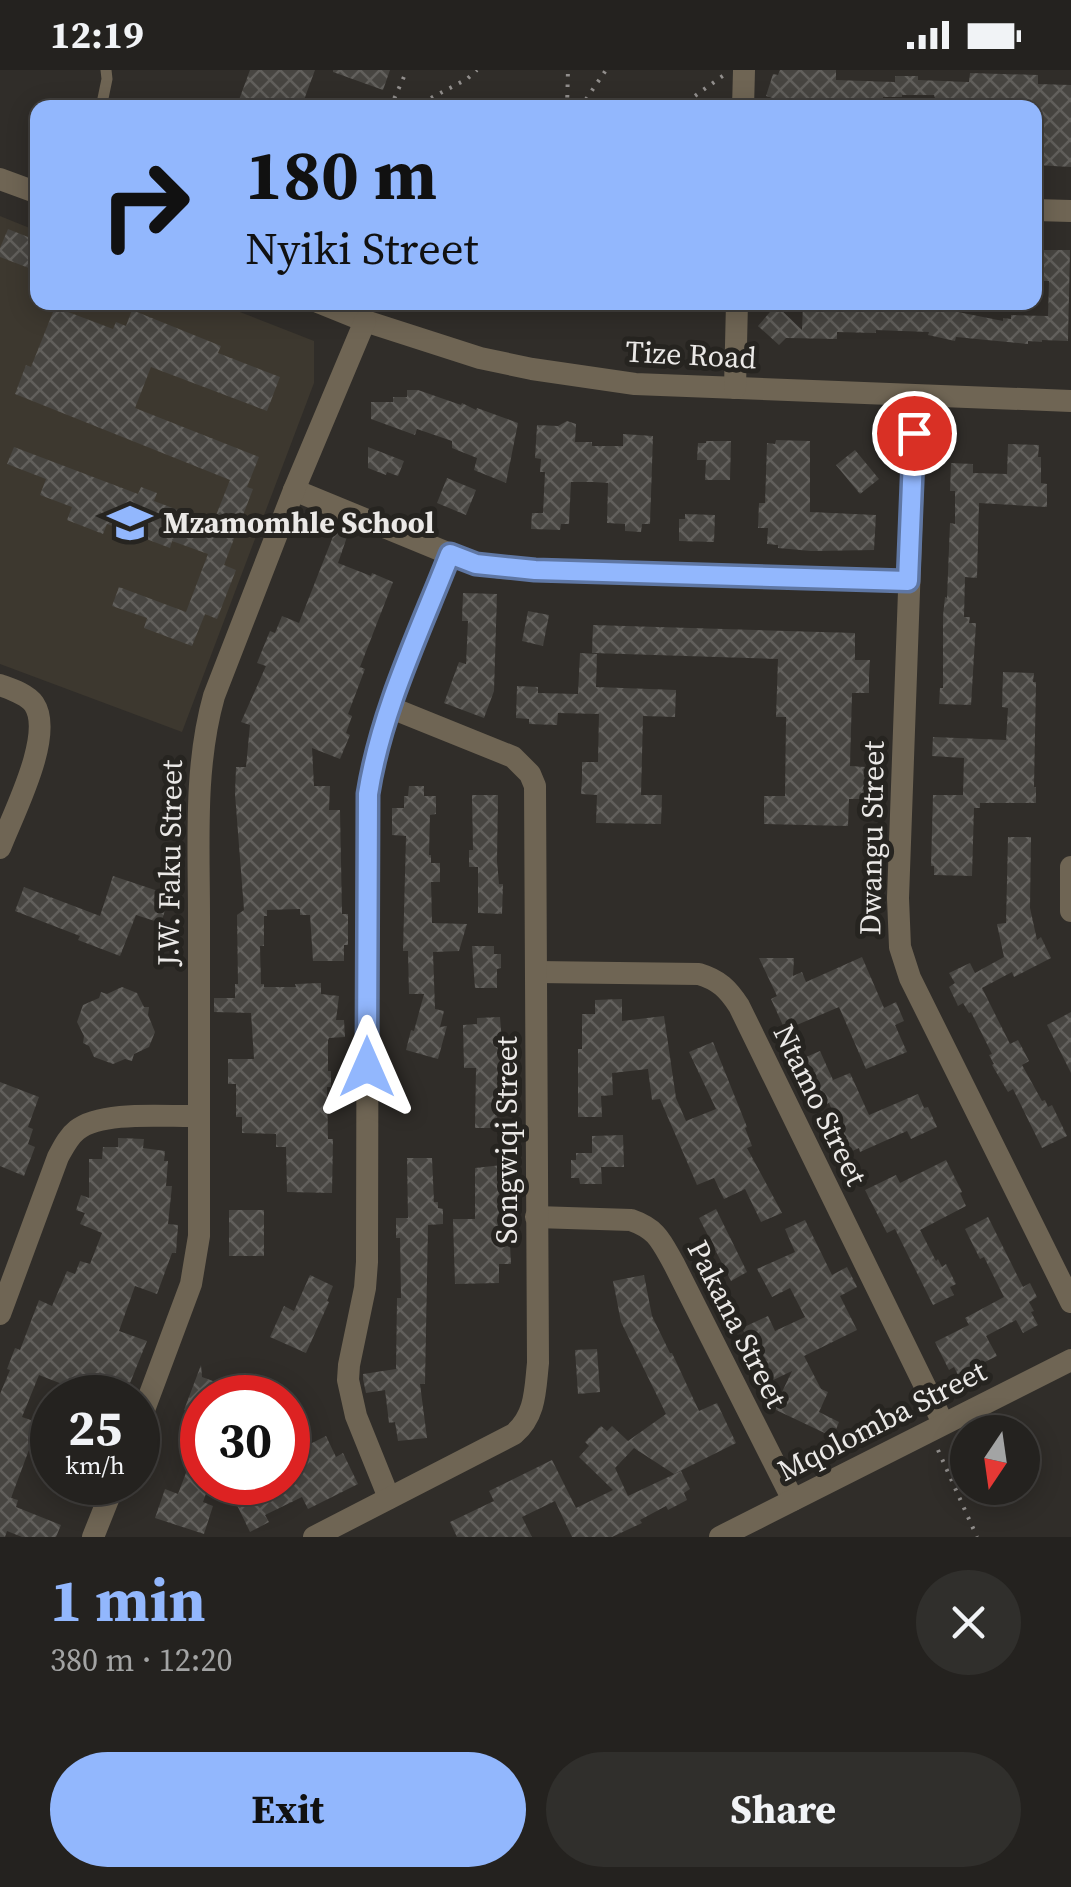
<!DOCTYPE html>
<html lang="en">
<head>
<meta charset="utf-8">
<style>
  body { margin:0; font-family:"Source Serif 4",serif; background:#302f2c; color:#f1f3f6; height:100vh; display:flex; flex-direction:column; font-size:38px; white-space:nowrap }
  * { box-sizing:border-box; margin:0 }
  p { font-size:32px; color:#a3a4a4 }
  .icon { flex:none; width:55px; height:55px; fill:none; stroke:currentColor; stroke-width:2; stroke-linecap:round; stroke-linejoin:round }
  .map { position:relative; height:1467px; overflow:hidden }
  .drawer { display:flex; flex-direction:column; background:#24221f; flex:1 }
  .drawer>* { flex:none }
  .hud { position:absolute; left:30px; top:30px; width:1012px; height:210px; border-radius:20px; box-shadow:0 5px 25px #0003,0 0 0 2px #413f3d; background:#92b7fd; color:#111; overflow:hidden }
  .needle { width:65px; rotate:193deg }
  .fabs { position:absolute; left:950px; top:1345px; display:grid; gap:20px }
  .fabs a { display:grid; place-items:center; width:90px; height:90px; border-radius:50%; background:#24221f; box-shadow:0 5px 25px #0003,0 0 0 2px #413f3d; font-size:50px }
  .speed { position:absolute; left:30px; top:1305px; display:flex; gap:20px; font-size:50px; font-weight:700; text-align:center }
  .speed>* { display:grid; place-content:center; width:130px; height:130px; border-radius:50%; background:#24221f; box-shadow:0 5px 25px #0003,0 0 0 2px #413f3d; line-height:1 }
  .speed small { font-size:25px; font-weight:400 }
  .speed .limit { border:15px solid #d22; background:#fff; color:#111 }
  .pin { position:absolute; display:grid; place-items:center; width:85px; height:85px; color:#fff; margin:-42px; border:5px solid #fff; border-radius:50%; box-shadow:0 2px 10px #0007 }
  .me { position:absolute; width:110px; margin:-55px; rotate:0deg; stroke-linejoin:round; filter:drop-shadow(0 0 8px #0008) }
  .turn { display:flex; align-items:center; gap:35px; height:210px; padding:0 50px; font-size:45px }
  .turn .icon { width:130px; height:130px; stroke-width:2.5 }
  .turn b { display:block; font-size:70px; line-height:85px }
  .round { display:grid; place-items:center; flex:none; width:105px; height:105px; border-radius:52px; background:#302f2c }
  .overview { display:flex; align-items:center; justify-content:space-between; height:170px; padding:0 50px }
  h1 { font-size:60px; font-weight:700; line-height:75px; color:#92b7fd }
  .action { display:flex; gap:20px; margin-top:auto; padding:20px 50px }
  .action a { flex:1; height:115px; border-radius:60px; background:#92b7fd; color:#111; font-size:40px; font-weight:700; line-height:115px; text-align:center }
  .action a+a { background:#302f2c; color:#f1f3f6 }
  .status { display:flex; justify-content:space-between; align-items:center; height:70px; padding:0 50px; background:#24221f; direction:ltr }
  .status svg { height:28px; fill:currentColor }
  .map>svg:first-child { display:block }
</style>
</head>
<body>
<div class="status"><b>12:19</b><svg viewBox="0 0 49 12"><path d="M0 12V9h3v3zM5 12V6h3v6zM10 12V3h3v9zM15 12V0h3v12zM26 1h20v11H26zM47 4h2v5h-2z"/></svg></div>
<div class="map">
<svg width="1071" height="1467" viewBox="0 0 1071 1467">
  <defs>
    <pattern id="building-cross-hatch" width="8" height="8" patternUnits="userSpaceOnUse" patternTransform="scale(2.5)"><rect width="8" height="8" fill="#474541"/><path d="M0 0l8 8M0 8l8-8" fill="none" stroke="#62605c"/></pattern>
  </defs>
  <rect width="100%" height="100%" fill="#302d29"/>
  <path fill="#3d382f" d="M0 146 37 161 38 232 217 233 314 271V313L182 662 0 594Z"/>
  <g fill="url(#building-cross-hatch)">
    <path d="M250 0H315L301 38H236Z"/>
    <path d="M333 0H390L383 20 333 2Z"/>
    <path d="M780 0H836V10L895 12V6H918V10L969 12 970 3 1038 5V14L1071 15V97L1035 95V33L996 30V37L968 36 969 32 936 31 934 25H902V27H883V31L798 28 795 35 766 26 773 4 778 5Z"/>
    <path d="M8 159 38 171V192L34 200 0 187V178Z"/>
    <path d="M1040 180H1070L1068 271 1042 270V272L1028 271V274L956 267 955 271 928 265 929 262 876 260V263L837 262V269L786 268 779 275 758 256 776 235 802 260 803 232H837V235L885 237V239L927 240V232H954L953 241 1003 251V248L1011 249V245L1048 246 1049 211H1039Z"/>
    <path d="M55 237 113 259 116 252 126 256 132 240 221 276 218 283 280 307 267 341 151 297 135 338 259 387 247 417 253 419 224 495 236 500 217 549 205 544 192 576 144 558 147 548 112 536 119 517 186 542 208 484 172 471 170 478 107 454 103 464 67 450 72 437 40 425 46 409 7 394 14 377 138 424 141 417 157 423 154 431 213 453 230 410 15 324 26 295 31 297Z"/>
    <path d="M407 320H418L461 335 462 333 476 340 477 338 518 353 506 413 474 400 477 388 452 378V371L417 359 415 365 371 349V332H393V327H407Z"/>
    <path d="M567 351 576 354 575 372H592V376H623V364L653 366 650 454H642L641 462 625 461V454L607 453 608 413 593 412H571L569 454H561L560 460 531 459 532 443H543L545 402H540L541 389 535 388 537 355 558 356Z"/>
    <path d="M776 370 810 371V442L876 445 874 480 811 481 778 478V475L767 474 768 458H758L759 433H765L767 373 775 374Z"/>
    <path d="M706 371H731L730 410H705L706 390H697L698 373H706Z"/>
    <path d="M1008 374 1039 375 1038 387H1041V413L1047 414V437L979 433 977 508 965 507 964 547H970L969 553H976L971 635 939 634 940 618H943V546L945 527 947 528 950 453 955 454V421H950L951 393 973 394V403L1007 404Z"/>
    <path d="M368 377 404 391 398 406 387 402 386 405 368 398Z"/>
    <path d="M855 380 879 409 860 424 836 395Z"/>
    <path d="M447 408 476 420 466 445 437 433Z"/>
    <path d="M685 444 715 445 714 472 679 471V449H685Z"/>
    <path d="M336 459 348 464 338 493 371 506 372 503 393 512 360 597 365 599 348 644 352 646 346 663 350 665 340 689 312 678 314 716H330L329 740H340L342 844H348V875H344V891H313L310 845H300V839L267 840V846H264V876H260L261 914H264V917H296L295 914 321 913V924L339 926 336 950H344L345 967 329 968 328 970V1001H331V1017H327L328 1069H333L332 1123 287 1122 286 1077H276V1064L242 1063V1047H236V1014H228V989H254L251 943 214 942V928H235V914H238L237 845 244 840 235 724 236 697H246L250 655 241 652 266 596 257 593 270 561 275 563 282 546 299 553Z"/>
    <path d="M463 523 497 524 494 621 484 648 444 633 459 592 466 594 468 551H462Z"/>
    <path d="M528 541 549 545 543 576 522 571Z"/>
    <path d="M593 555 855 563V590H870L869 606V623H852L850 696 866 697V717L865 729H849L848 756 764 754V726H785L786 647H776L778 589 592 583Z"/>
    <path d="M580 583 597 584 596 617 676 620 675 647 643 646 641 725H662L661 754 596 753 597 725 581 724 582 708V692H598L599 644 558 643 557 655 529 654V649L516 648 517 616 538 617V623L578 624Z"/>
    <path d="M1003 602 1034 603 1033 612H1036L1034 717H1036V733H980V738H974L972 806 934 805V796H931L933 725H963L964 688 932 686 933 667 1006 670 1008 638 1002 637Z"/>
    <path d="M409 716H424V726H436V744L430 745 429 785H431V793H440V812H431L432 853 467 854 459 881 433 882 435 939 444 941 440 957 447 956 438 989 406 980 411 960 414 961 424 924H409L408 881H403L406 766 392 765V738H404V726H408Z"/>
    <path d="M472 725H498L497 791 499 814H503L502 844 478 843V797H469V780H473Z"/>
    <path d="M1008 767H1031L1030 838 1037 870 1041 867 1051 888 1014 907 1012 902 982 918 1010 974 1018 970 1029 991 1022 995 1042 1031 1045 1030 1048 1037 1052 1035 1067 1066 1042 1078 1013 1019 1008 1022 992 995 994 994 989 985 992 984 971 942 969 943 963 933 958 936 949 917 955 913 949 903 970 893 975 903 1004 887 997 854 1006 853Z"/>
    <path d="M113 806 170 825 161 853 136 845 120 886 78 870 80 866 15 841 24 817 100 846Z"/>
    <path d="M472 876H494V884H501V898L497 899V918H475Z"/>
    <path d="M862 887 884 938 896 932 904 951 895 955 907 982 866 999 839 937 785 960 771 929 777 926 759 888H794L793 906 802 902 806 912Z"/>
    <path d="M122 917 137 923 144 937H149L148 945 155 962 149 977 134 984 132 991 125 989 113 994 94 987 89 976 83 973 84 966 77 952 83 935 99 928 101 922 107 924Z"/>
    <path d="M622 929V951L664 946 676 1028 686 1051 716 1039 689 982 713 972 747 1057 745 1058 752 1076 747 1078 782 1143 761 1152 745 1119 724 1129 714 1108 697 1115 660 1029 652 1030 648 999 612 1003 613 1025 601 1026 602 1047H578V979H582V944H595V930Z"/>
    <path d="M1071 942V1003L1047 955Z"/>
    <path d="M500 947 504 998H498L497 1058H475L476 998H464L463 955 477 954V948Z"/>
    <path d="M820 981 833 1010 850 1003 869 1045 918 1024 924 1038 928 1037 937 1057 911 1069 907 1061 860 1082 859 1078 850 1082 829 1033 820 1037 799 990Z"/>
    <path d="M0 1012 39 1027 28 1057 33 1059 28 1074 35 1077 24 1106 0 1096Z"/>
    <path d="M623 1065 624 1097H601L602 1114H580L579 1108H571V1090H576V1083H592V1066Z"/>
    <path d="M118 1068 144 1069 143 1078 165 1081 164 1091H168L166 1116H172L168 1154 178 1155 176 1183H172L157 1224 135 1216 119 1261 147 1271 124 1328H98L39 1305 22 1347 39 1353 11 1428 18 1430 16 1437 61 1455 56 1467H22L7 1461 5 1467H0V1324L10 1300 7 1299 15 1278 20 1280 39 1230 52 1236 67 1201 75 1204 80 1191 90 1194 102 1163 80 1154 85 1143 76 1140 81 1125 89 1128V1089H102L103 1077H118Z"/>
    <path d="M407 1088H432L434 1132H438V1138L443 1139V1154L428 1155 425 1314H420L427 1368 398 1371 395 1352 389 1353 385 1320 366 1323 363 1309V1304L396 1299 397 1228H401L400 1168H396V1148H408Z"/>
    <path d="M946 1090 962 1122 960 1123 966 1136 920 1160 936 1191 938 1189 942 1197 946 1194 956 1214 950 1217 954 1225 933 1235 895 1159 887 1163 865 1120 896 1105 900 1113Z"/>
    <path d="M502 1095 501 1135 517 1134 518 1175 510 1174 511 1194H499V1213L455 1214 453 1149H475V1098Z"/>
    <path d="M716 1139 747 1202 731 1211 699 1148Z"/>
    <rect x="229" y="1140" width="35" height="46"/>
    <path d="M988 1147 1023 1217 1030 1213 1037 1227 1029 1232 1034 1241 1031 1242 1038 1255 1023 1263 1016 1250 986 1266 997 1286 958 1305 954 1297 949 1300 935 1272 969 1255 965 1248 1004 1227 984 1187 980 1189 965 1159Z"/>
    <path d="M805 1150 832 1205 847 1197 857 1217 840 1226 857 1260 804 1286 821 1319 828 1322 819 1342 839 1352 833 1367 774 1339 792 1301 769 1312 742 1258 768 1246 775 1261 805 1247 790 1218 772 1227 757 1199 795 1182 785 1159Z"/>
    <path d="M310 1205 333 1216 327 1231 329 1232 306 1283 270 1267 284 1236 294 1241Z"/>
    <path d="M644 1205 652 1246 670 1283H672L699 1341 717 1333 736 1373 674 1404 634 1378 615 1398 628 1426 681 1401 690 1419 684 1423 687 1430 668 1440 666 1436 640 1450 642 1453 612 1467H572L555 1431 522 1447 532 1467H457L450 1452 494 1431 489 1421 552 1390 576 1438 613 1420 579 1387 589 1376 585 1372 601 1356 607 1361 612 1356 628 1371 666 1344 621 1252 613 1211Z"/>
    <path d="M597 1279 600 1322 578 1324 575 1280Z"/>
    <path d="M201 1295 202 1307 224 1315 220 1328H202V1347L184 1340Z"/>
    <path d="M201 1363H202V1412H210L203 1432 213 1436 204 1464 155 1448 165 1419 178 1424Z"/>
    <path d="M326 1366 336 1387 343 1383 358 1414 308 1439 302 1427 265 1445 269 1452 250 1462 236 1433 277 1412H288V1385Z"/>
  </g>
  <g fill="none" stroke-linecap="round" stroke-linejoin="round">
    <g stroke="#928f8d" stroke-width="4" stroke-dasharray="2.5 8" stroke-linecap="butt">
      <path d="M431 28 467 9 477 0"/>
      <path d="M390 38 407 0"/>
      <path d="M567 38 568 0"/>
      <path d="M580 38 606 0"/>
      <path d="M678 38 724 5"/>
      <path d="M938 1380 977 1467"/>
    </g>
    <path stroke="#6f6554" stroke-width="11" d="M101 38 107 9 106 0"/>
    <g stroke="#6f6554" stroke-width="22">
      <path d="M743 38 744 0"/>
      <path d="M0 109 38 123"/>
      <path d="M1035 140 1071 141"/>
      <path d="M318 232 365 251 480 288 532 299 635 314 1071 331"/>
      <path d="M735 318 737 232"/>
      <path d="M916 326 898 828 900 877 910 908 1071 1232"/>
      <path d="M294 420 450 484 476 494 501 498 908 511"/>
      <path d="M0 615C11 619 27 624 34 634 55 665 12 746 0 778"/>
      <path d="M1071 797V841"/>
      <path d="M537 902 699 904C719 910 728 919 739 936L943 1353"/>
      <path d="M536 1147 631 1150C657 1159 661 1171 674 1194L793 1430"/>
      <path d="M0 1244 58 1087C63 1078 68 1067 77 1060 102 1040 167 1047 198 1046"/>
      <path d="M138 1356 191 1214 199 1166C198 1059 199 952 199 846 199 773 194 697 214 626L294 420 365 251"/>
      <path d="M389 1428 356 1346 348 1310 349 1295 365 1218 367 1192 368 724C381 641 419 562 450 484"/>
      <path d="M93 1467 115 1412"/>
      <path d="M314 1467 514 1364C536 1345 535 1320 538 1293L535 716 530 704 513 687 389 637"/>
      <path d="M720 1467 1071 1290"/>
    </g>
  </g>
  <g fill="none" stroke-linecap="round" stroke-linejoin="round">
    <g stroke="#5f77a4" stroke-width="25">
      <path id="route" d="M367 997 368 724C381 641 419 563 450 484L476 494 535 500 908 511 914 363"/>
    </g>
    <use href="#route" stroke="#92b7fd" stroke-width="18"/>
  </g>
  <defs>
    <g id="school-bare" transform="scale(3.45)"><path d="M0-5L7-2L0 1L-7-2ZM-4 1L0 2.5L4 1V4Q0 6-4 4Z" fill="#92b7fd" stroke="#262420" stroke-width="2.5" paint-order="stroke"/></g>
  </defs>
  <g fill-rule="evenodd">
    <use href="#school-bare" x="130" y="453"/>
  </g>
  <g text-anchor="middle" stroke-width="10" stroke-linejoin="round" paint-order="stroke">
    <g font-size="30" fill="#ebe9e7" stroke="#262420">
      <text transform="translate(691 285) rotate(3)" y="10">Tize Road</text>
      <text transform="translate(872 768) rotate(-89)" y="10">Dwangu Street</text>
      <text transform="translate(170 793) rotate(-89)" y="10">J.W. Faku Street</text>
      <text transform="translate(820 1035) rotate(64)" y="10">Ntamo Street</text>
      <text transform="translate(507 1070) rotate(-90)" y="10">Songwiqi Street</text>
      <text transform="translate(737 1254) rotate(63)" y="10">Pakana Street</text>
      <text transform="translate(882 1351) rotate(-27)" y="10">Mqolomba Street</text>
    </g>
    <g font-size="30" font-weight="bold" fill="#ebe9e7" stroke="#262420" text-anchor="start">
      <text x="163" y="463">Mzamomhle School</text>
    </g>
  </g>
</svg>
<div class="fabs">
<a><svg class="needle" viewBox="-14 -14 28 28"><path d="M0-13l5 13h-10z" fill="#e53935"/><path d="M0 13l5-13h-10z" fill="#a3a4a4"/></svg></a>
</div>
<div class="speed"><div>25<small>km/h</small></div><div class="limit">30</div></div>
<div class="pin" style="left:914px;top:363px;background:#d93025"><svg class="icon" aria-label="arrive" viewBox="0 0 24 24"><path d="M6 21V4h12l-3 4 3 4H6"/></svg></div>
<svg class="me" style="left:367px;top:997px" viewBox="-20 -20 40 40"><path d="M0-17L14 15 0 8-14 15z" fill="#92b7fd" stroke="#fff" stroke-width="4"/></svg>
<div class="hud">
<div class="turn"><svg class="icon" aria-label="right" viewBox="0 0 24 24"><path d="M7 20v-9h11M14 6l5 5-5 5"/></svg><div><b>180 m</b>Nyiki Street</div></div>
</div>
</div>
<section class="drawer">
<div class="overview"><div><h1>1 min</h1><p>380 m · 12:20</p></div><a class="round"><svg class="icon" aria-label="close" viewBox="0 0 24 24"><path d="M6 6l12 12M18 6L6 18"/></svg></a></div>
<div class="action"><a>Exit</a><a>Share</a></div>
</section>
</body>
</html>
